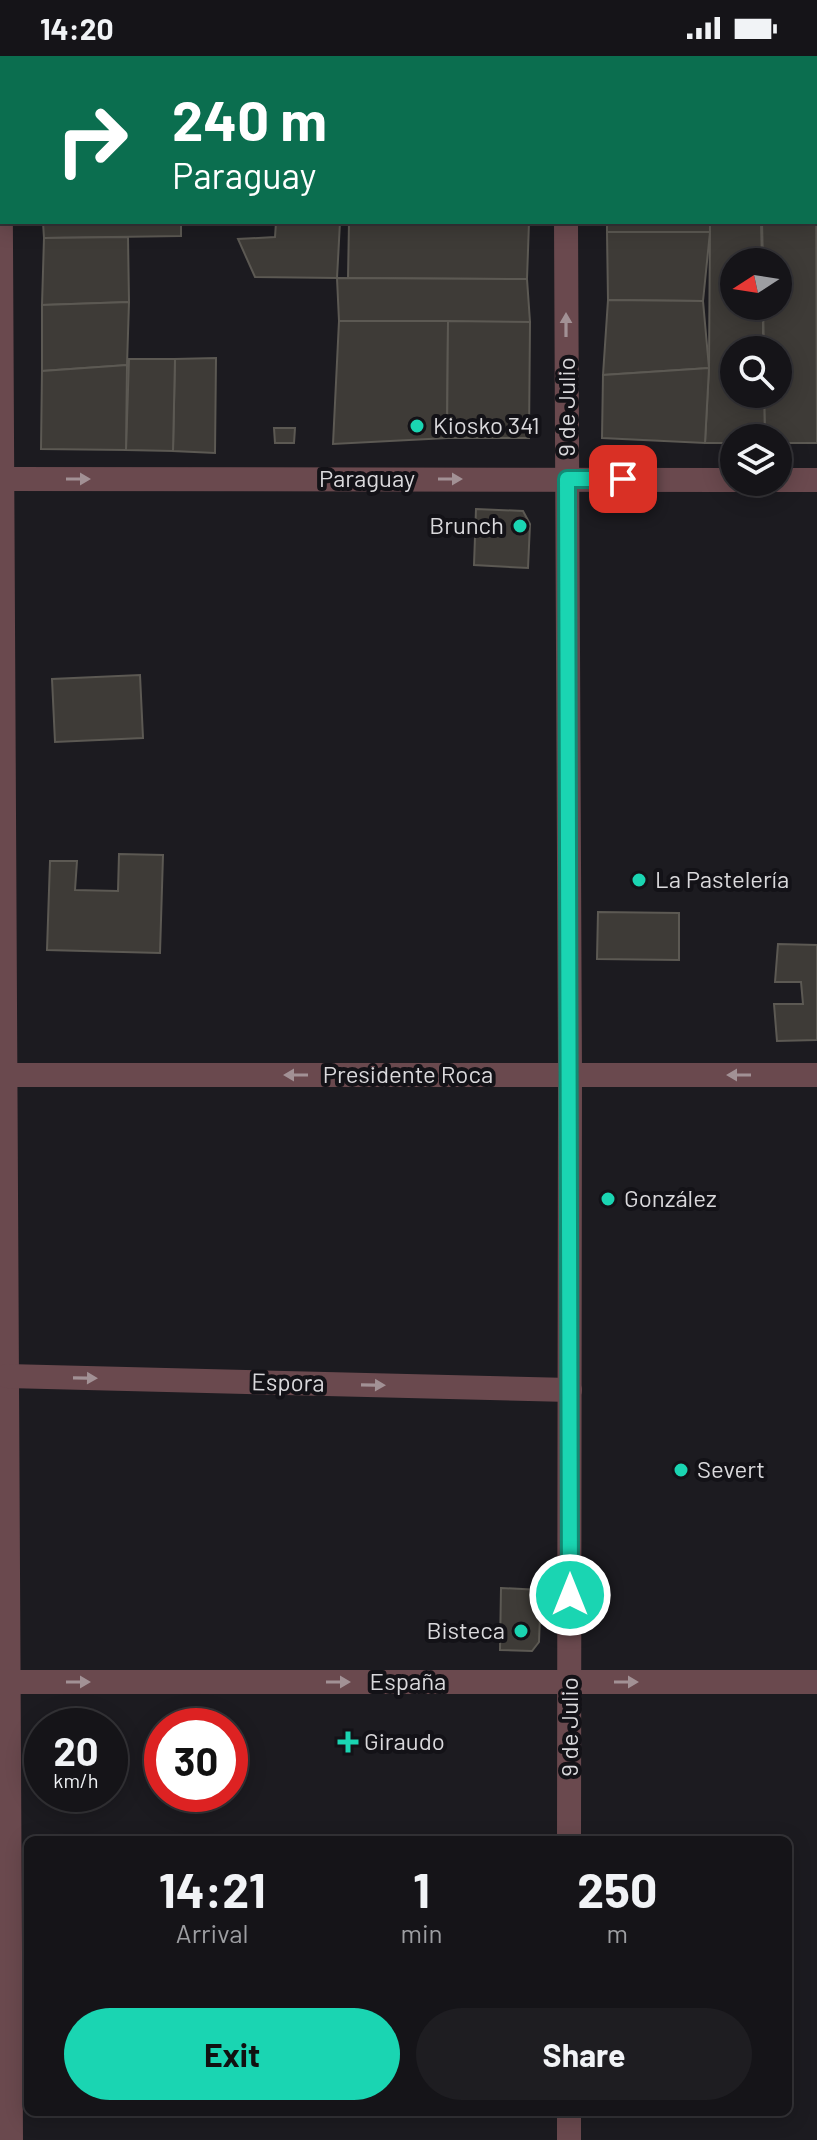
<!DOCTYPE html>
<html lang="en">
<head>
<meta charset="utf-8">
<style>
  body { margin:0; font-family:Barlow,sans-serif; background:#1e1d21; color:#f1f3f6; height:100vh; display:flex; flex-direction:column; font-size:30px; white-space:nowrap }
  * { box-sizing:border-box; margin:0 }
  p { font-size:26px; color:#9d9ea2 }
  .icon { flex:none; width:44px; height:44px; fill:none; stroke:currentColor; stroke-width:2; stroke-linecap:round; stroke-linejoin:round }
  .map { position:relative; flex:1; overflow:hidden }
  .details { position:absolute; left:24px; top:1780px; width:768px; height:280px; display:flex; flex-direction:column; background:#151418; border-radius:12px; box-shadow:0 4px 20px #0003,0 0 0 2px #343337 }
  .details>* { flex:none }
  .top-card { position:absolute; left:0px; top:0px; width:818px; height:168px; box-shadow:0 4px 20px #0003,0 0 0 2px #343337; background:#0b6e4f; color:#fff; overflow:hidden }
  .needle { width:52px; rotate:258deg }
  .controls { position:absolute; left:720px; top:192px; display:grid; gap:16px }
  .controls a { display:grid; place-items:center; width:72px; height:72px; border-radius:50%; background:#151418; box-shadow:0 4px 20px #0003,0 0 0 2px #343337; font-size:40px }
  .speed { position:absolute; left:24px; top:1652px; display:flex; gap:16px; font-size:40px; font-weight:700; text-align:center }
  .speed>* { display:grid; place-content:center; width:104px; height:104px; border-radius:50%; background:#151418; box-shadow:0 4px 20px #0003,0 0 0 2px #343337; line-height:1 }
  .speed small { font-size:20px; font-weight:400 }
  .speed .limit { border:12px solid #d22; background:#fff; color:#111 }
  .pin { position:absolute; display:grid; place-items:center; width:68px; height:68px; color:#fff; margin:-34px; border-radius:16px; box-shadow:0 4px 12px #0006 }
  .me { position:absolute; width:88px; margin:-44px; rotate:0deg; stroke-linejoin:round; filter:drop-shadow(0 0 6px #0008) }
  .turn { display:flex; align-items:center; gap:28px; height:168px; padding:0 40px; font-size:36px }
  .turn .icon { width:104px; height:104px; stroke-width:2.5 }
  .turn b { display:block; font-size:56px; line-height:68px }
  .eta { display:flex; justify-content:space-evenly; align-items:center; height:136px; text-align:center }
  .eta b { font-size:48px; font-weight:700; line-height:56px }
  .action { display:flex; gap:16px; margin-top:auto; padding:16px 40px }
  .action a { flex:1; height:92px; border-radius:48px; background:#1ad5b2; color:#111; font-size:32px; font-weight:700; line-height:92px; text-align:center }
  .action a+a { background:#1e1d21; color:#f1f3f6 }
  .status { display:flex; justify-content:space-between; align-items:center; height:56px; padding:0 40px; background:#151418; direction:ltr }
  .status svg { height:22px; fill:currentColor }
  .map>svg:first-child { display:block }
</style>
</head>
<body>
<div class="status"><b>14:20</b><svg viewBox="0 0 49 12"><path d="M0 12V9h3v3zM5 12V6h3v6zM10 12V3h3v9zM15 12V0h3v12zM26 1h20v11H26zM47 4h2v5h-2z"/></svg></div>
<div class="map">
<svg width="817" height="2084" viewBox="0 0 817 2084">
  <rect width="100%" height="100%" fill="#1c1b20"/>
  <g fill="#3e3b37" stroke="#5c5953" stroke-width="2">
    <path d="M47 0H214L47 2Z"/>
    <path d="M214 0H281L214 2Z"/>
    <path d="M282 0H338L282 2Z"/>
    <path d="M425 0H532V2Z"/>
    <path d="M606 0H701V2Z"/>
    <path d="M701 0H801L701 2Z"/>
    <path d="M816 67 817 387H778V382H765L764 338H778V294H764L763 250H778V206H763L762 166H816Z"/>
    <path d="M43 166H181V180L44 182Z"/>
    <path d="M276 166H340L337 222 255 221 238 183 275 181Z"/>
    <path d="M349 166H529L527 223 348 222Z"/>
    <rect x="607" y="166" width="103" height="10"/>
    <path d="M710 166H761L762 206H734V250H763V294H734V338H764L765 382H734V387H705L709 312Z"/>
    <path d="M607 176H710L703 245 608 244Z"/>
    <path d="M128 181 129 246 42 249 44 182Z"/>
    <path d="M337 222 527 223 530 266 339 265Z"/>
    <path d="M608 244 703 245 709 312 603 319Z"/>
    <path d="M129 246 127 309 42 315V249Z"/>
    <path d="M339 265H448L447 382 333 388Z"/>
    <path d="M448 265 530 266 529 382H447Z"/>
    <path d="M216 302 215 397 173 395 175 303Z"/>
    <path d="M129 303H175L173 395 126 394Z"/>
    <path d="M127 309 126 394 41 393 42 315Z"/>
    <path d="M709 312 705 387 602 382 603 319Z"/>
    <path d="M274 372H295L294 387H275Z"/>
    <path d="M476 453 523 455 530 468 528 512 474 509Z"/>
    <path d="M140 619 143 682 55 686 52 623Z"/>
    <path d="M119 798 163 799 160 897 47 894 50 805H77L75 834 118 835Z"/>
    <path d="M598 856 679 857V904L597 903Z"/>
    <path d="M778 888 817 889V984L777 985 774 948H803L801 926H775Z"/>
    <path d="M501 1532 541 1534 539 1586 532 1595 500 1594Z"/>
    <rect x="60" y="2056" width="72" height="5"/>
  </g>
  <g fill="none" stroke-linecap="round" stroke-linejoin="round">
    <g stroke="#6a494e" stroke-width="24">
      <path d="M0 0 11 2084"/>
      <path d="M565 0V2"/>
      <path d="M566 166 570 1019 569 1784"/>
      <path d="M0 423 734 424"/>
      <path d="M778 424H817"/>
      <path d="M0 1019H817"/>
      <path d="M7 1320 570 1334"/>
      <path d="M0 1626H817"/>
      <path d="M569 2084V2056"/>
    </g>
  </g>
  <defs><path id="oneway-solid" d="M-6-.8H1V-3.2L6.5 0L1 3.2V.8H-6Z" transform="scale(2)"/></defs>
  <g fill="#a29195">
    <use href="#oneway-solid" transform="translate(566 269) rotate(-90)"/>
    <use href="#oneway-solid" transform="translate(78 423)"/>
    <use href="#oneway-solid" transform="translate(450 423)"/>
    <use href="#oneway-solid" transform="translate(296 1019) rotate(180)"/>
    <use href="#oneway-solid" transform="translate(739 1019) rotate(-180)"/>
    <use href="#oneway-solid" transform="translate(85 1322) rotate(1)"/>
    <use href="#oneway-solid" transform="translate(373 1329) rotate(1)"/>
    <use href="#oneway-solid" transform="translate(78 1626)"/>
    <use href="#oneway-solid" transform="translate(338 1626)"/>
    <use href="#oneway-solid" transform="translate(626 1626)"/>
  </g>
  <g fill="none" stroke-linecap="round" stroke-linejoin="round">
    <g stroke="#118a74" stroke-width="20">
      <path id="route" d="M570 1539 567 423H623"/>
    </g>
    <use href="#route" stroke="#1ad5b2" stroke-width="14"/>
  </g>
  <g fill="#1ad5b2" stroke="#131217" stroke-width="3">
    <circle cx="417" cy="370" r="8"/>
    <circle cx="520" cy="470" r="8"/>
    <circle cx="639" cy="824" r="8"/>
    <circle cx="608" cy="1143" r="8"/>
    <circle cx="681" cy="1414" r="8"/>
    <circle cx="521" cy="1575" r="8"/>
    <path d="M344 1674h8v8h8v8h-8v8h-8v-8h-8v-8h8z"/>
  </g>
  <g text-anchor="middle" stroke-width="8" stroke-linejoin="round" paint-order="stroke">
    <g font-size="24" fill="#dad9dc" stroke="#131217">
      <text transform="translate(567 351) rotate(-90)" y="8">9 de Julio</text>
      <text x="367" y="431">Paraguay</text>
      <text x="408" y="1027">Presidente Roca</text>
      <text transform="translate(288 1327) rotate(1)" y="8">Espora</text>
      <text x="408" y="1634">España</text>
      <text transform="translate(570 1671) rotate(-90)" y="8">9 de Julio</text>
    </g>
    <g font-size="24" fill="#dad9dc" stroke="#131217" text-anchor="start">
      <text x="433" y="378">Kiosko 341</text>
      <text x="504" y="478" text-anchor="end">Brunch</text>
      <text x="655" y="832">La Pastelería</text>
      <text x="624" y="1151">González</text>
      <text x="697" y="1422">Severt</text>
      <text x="505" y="1583" text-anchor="end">Bisteca</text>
      <text x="364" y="1694">Giraudo</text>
    </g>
  </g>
</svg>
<div class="controls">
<a><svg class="needle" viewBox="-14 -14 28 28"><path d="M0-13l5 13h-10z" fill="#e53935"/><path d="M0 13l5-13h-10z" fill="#9d9ea2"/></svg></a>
<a><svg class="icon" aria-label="search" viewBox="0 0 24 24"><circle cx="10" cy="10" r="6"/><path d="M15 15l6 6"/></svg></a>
<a><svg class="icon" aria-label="layers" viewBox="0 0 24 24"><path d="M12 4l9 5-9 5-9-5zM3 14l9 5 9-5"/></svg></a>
</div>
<div class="speed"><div>20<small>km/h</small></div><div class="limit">30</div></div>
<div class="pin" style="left:623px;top:423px;background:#d93025"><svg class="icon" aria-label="arrive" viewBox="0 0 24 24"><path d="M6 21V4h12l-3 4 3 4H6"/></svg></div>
<svg class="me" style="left:570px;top:1539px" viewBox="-20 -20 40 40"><circle r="17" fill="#1ad5b2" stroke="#fff" stroke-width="3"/><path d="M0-11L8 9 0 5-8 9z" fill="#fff"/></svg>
<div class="top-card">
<div class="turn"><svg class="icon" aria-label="right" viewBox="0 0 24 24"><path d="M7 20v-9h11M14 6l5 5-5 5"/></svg><div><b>240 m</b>Paraguay</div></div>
</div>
<section class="details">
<div class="eta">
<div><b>14:21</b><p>Arrival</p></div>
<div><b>1</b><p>min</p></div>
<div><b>250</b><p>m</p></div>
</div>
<div class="action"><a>Exit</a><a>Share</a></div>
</section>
</div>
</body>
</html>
